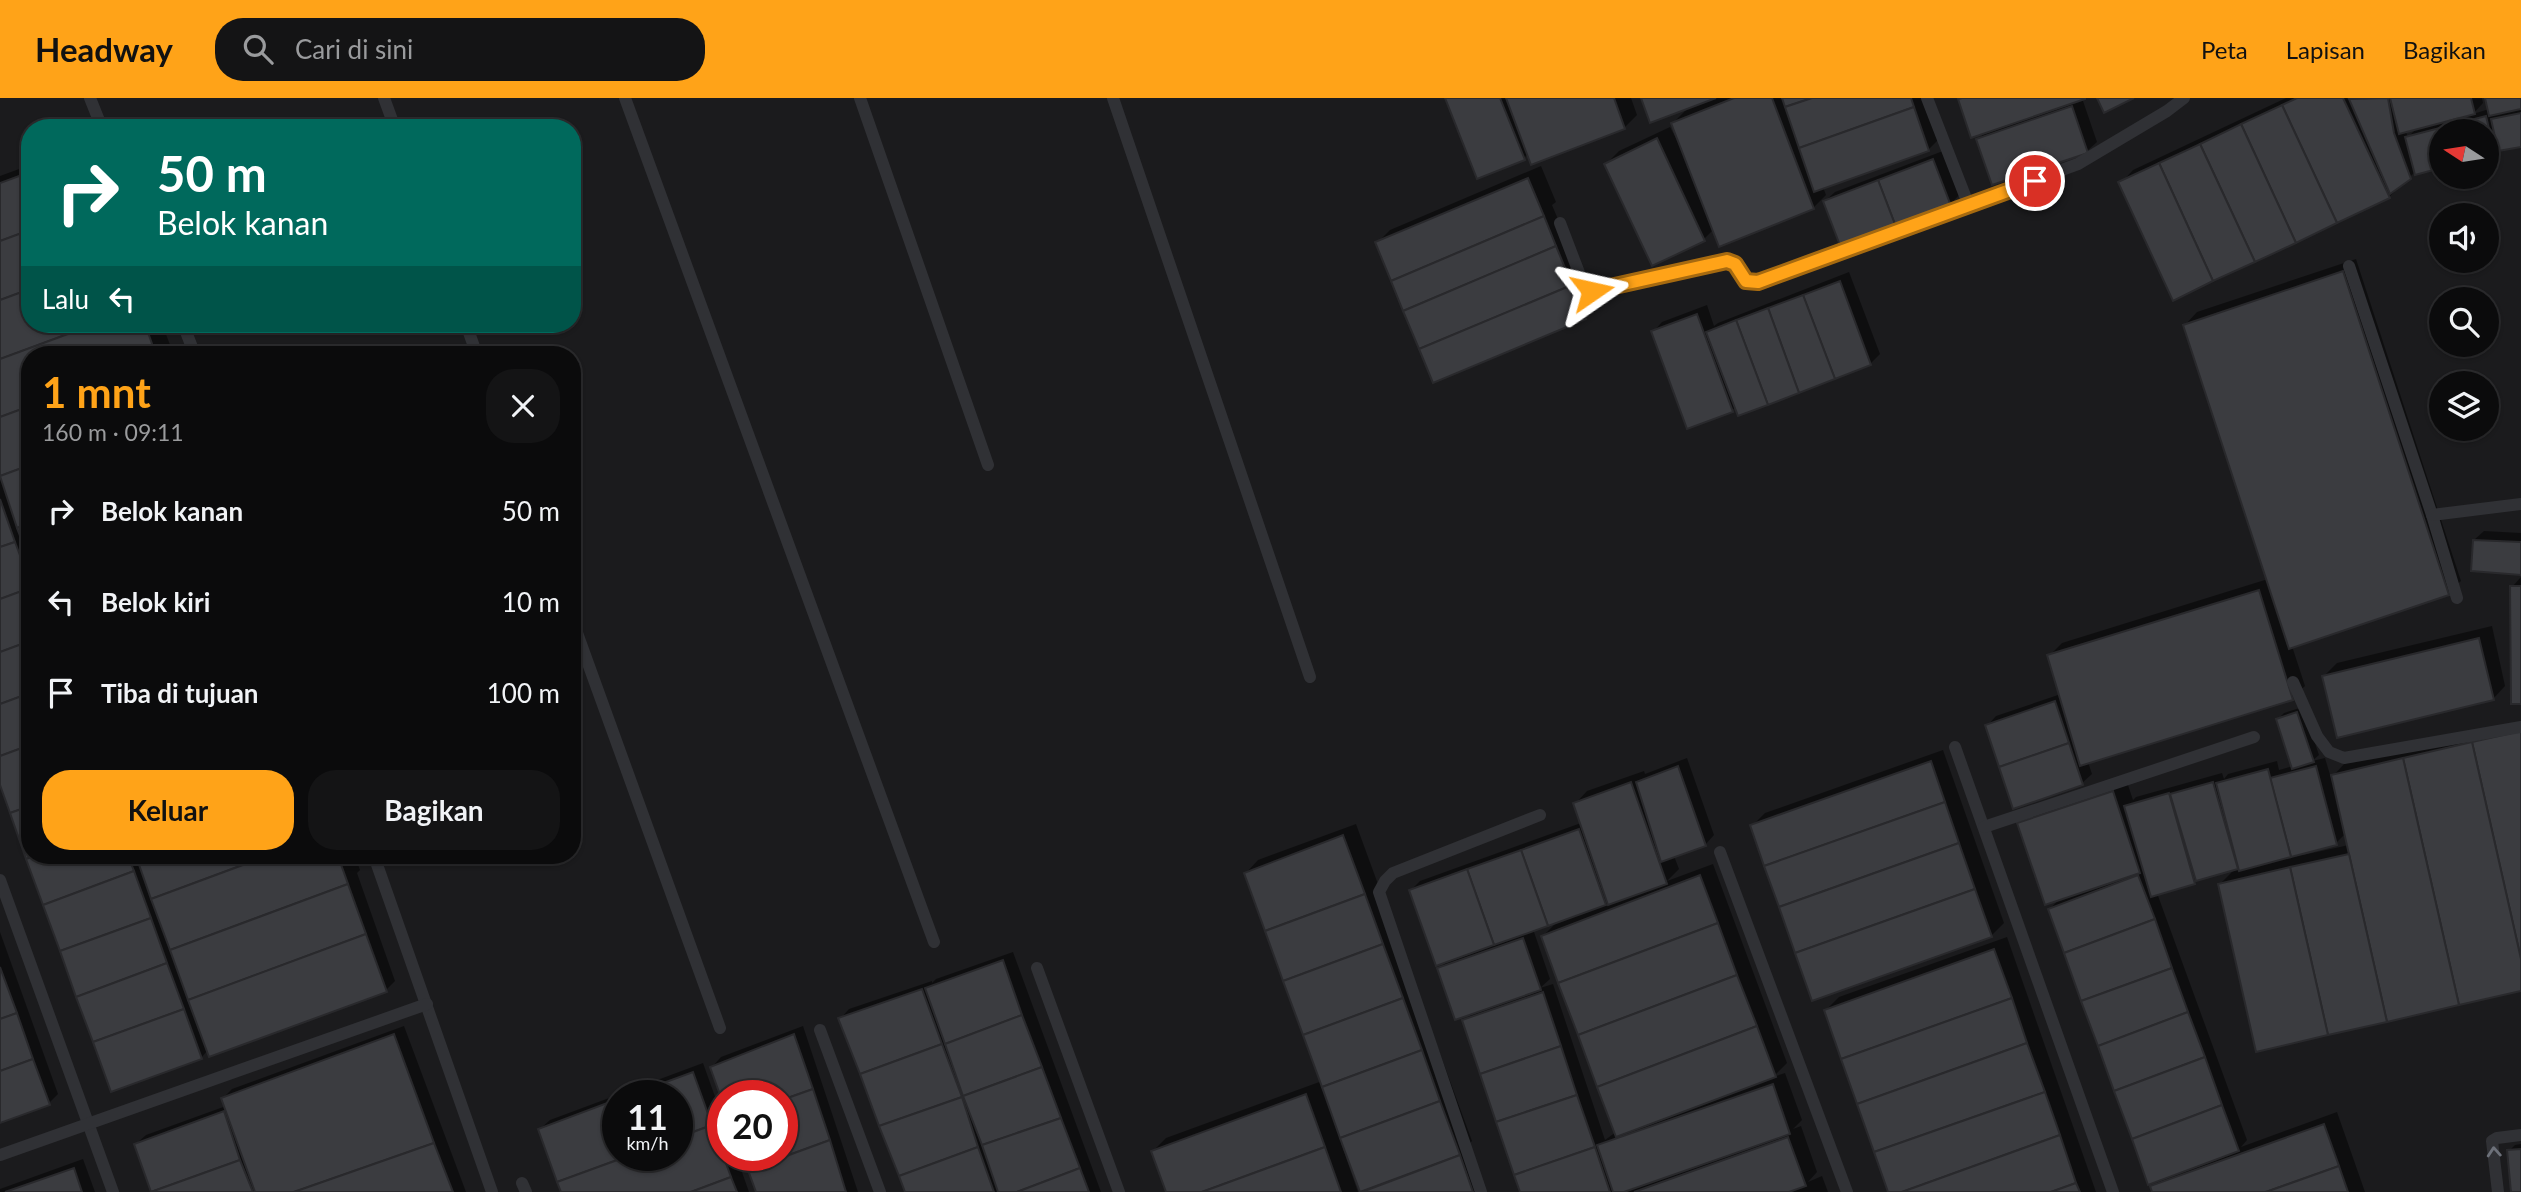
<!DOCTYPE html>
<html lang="id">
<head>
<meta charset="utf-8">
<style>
  body { margin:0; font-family:Lato,sans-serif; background:#141415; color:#f1f3f6; height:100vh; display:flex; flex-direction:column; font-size:26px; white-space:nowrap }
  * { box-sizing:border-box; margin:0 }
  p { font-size:23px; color:#9a9b9d }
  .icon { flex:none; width:38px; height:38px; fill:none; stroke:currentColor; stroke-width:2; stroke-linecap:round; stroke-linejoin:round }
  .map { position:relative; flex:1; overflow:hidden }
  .sheet { position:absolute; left:21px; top:248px; width:560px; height:518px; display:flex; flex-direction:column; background:#0b0b0c; border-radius:28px; box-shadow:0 2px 5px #0004,0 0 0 2px #2b2b2d }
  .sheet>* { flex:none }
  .banner { position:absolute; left:21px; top:21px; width:560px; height:214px; border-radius:28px; box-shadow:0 2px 5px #0004,0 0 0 2px #2b2b2d; background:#00695c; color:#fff; overflow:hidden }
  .needle { width:46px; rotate:282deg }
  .buttons { position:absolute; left:2429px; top:21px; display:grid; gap:14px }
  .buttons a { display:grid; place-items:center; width:70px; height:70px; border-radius:50%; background:#0b0b0c; box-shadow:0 2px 5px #0004,0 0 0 2px #2b2b2d; font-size:35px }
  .speed { position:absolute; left:602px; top:982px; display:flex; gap:14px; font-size:35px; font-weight:700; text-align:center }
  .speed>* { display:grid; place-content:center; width:91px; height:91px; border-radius:50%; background:#0b0b0c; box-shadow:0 2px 5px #0004,0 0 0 2px #2b2b2d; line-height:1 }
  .speed small { font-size:18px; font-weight:400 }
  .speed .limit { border:10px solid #d22; background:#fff; color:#111 }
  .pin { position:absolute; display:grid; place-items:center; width:60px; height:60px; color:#fff; margin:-30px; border:4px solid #fff; border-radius:50%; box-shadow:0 2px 7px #0007 }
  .me { position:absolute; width:77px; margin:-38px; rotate:79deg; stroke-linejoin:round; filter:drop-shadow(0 0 5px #0008) }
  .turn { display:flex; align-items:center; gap:24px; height:147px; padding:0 21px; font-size:32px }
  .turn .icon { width:91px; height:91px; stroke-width:2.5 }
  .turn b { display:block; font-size:49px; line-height:60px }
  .then { display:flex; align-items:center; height:66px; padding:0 21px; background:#0003; gap:14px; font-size:26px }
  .round { display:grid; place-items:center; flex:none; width:74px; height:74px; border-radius:28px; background:#141415 }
  .head { display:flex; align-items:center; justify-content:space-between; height:119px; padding:0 21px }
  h1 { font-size:42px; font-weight:700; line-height:52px; color:#ffa318 }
  .button { display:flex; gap:14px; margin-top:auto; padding:14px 21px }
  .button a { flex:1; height:80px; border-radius:28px; background:#ffa318; color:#111; font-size:28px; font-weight:700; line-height:80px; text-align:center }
  .button a+a { background:#141415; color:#f1f3f6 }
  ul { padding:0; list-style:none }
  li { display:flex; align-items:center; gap:21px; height:91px; padding:0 21px }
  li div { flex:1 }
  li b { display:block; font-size:26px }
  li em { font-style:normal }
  header { display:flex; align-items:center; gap:42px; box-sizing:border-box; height:98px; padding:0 35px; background:#ffa318; color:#111 }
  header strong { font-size:33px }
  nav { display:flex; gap:38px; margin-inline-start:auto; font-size:24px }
  .search { width:490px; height:63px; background:#141415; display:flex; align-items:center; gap:18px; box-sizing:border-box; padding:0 24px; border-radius:28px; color:#9a9b9d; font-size:26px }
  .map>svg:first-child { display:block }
</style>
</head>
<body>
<header>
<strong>Headway</strong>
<div class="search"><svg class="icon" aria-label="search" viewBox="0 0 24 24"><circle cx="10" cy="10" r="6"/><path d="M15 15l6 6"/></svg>Cari di sini</div>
<nav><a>Peta</a><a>Lapisan</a><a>Bagikan</a></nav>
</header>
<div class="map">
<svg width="2521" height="1094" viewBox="0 0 2521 1094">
  <rect width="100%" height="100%" fill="#0f0f10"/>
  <path fill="#1b1b1d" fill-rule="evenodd" d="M0 0H2521V1094H0ZM30 30H572V226H30ZM2441 33H2487V79H2441ZM2441 117H2487V163H2441ZM2441 201H2487V247H2441ZM30 257H572V758H30ZM2441 285H2487V331H2441ZM618 998H677V1057H618ZM723 998H782V1057H723Z"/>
  <g fill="#0007" fill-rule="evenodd">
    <path d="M1446 0H1631L1637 17 1624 30 1529 55 1524 60Z"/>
    <path d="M1643 0H1928L1941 39 1928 52 1823 89 1826 97 1813 110 1714 131 1704 141 1606 66 1619 53 1670 29 1677 42 1679 41 1673 25 1690 8Z"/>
    <path d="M1960 0H2082L2097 44 2087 53 1978 41 1987 33 1972 38Z"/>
    <path d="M2286 0H2482L2483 5 2473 16 2489 11 2487 0H2521V47L2499 50 2494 54 2487 56V33H2441V68L2414 75 2389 99 2121 85 2133 72ZM2418 29 2408 39 2405 32Z"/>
    <path d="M1943 53 1959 97 1950 107 1825 103 1835 94Z"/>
    <path d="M30 67V226H162L174 257H30V758H355L360 772 357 775 395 883 386 892 208 952 201 960 112 992 0 682V78Z"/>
    <path d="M1541 68 1556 104 1552 107 1565 138 1569 137 1598 207 1585 219 1434 283 1377 145 1390 132Z"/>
    <path d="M2356 161 2461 483 2448 495 2292 548 2305 588 2292 600 2088 664 2092 676 2082 685 1987 628 1996 618 2061 596 2049 558 2062 545 2268 481 2185 227 2197 214Z"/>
    <path d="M1849 174 1880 256 1871 265 1739 316 1736 309 1732 312 1653 234 1662 224 1707 207 1714 228 1718 225Z"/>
    <path d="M2484 433 2521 435V475L2474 442Z"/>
    <path d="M2521 479V604L2512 489Z"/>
    <path d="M2492 528 2505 588 2493 601 2324 578 2337 565Z"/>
    <path d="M2303 609 2319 657 2312 663 2325 660 2331 680 2346 664 2521 624V891L2220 786 2237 769 2157 795 2247 1042 2241 1049 2337 1014 2365 1094H2154L2152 1089 2160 1080 2050 811 2061 799 2019 725 2032 713 2126 681 2133 702 2136 699 2222 675 2224 681 2228 676 2277 663 2279 672 2293 668 2278 621 2284 615ZM2346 735 2349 747 2303 757V754L2336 745Z"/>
    <path d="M1943 652 2004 825 1991 838 1752 728 1765 715Z"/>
    <path d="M1687 660 1714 737 1705 747 1674 758 1679 771 1667 783 1713 766 1787 965 1773 979 1785 975 1802 1022 1793 1031 1801 1028 1817 1074 1808 1084 1822 1078 1828 1094H1522L1464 923 1473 914 1439 871 1448 862 1411 792 1420 783 1581 725 1575 706 1587 693 1644 673 1645 676ZM1560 821 1543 838 1616 1034 1605 1042 1553 886 1540 890 1550 881 1533 831Z"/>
    <path d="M1356 726 1472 1043 1469 1046 1486 1094H1362L1344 1044 1341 1045 1358 1094H1168L1153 1053 1166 1040 1322 983 1246 775 1258 762Z"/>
    <path d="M0 834 58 996 49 1005 0 1023Z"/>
    <path d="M2007 839 2096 1094H1890L1826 912 1839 899Z"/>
    <path d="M1013 854 1101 1094H905L840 921 849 911 932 883V885L936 881Z"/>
    <path d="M404 928 466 1094H153L136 1046 146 1037 226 1008 223 1000 232 991Z"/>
    <path d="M803 928 858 1094H759L745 1057H782V998L712 969 721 959Z"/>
    <path d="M703 965 723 1021V1057H736L749 1094H562L540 1031 550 1022ZM618 998H677V1057H618Z"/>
    <path d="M2521 1046V1094H2513L2509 1053 2515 1047Z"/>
    <path d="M83 1061 95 1094H0V1091Z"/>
  </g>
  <g fill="#3b3c40" stroke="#29292c" stroke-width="2">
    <path d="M1445 0H1500L1525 62 1477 81Z"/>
    <path d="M1506 0H1614L1625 31 1531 67Z"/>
    <path d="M1641 0H1716L1650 25Z"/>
    <path d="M1734 0H1772L1814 111 1719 149 1671 25Z"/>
    <path d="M1782 0H1812L1785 9Z"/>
    <path d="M1812 0H1911L1914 9 1799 50 1785 9Z"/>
    <path d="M1962 0H2085V1L1971 40 1958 1Z"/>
    <path d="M2097 0H2134L2104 15Z"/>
    <path d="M2297 0H2343L2390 100 2337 125 2282 7Z"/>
    <path d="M2388 0 2394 35 2411 81 2390 96 2349 1Z"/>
    <path d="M2390 0H2471L2475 16 2399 36Z"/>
    <path d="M2485 0H2521V11L2489 18Z"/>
    <path d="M2282 7 2337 125 2296 145 2241 26Z"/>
    <path d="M2072 8 2088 55 1992 87 1976 41Z"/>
    <path d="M1914 9 1929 53 1814 94 1799 50Z"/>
    <path d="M2521 15V49L2498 53 2491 21Z"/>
    <path d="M2486 18 2495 56 2487 58V33H2441V70L2415 77 2405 39Z"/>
    <path d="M2241 26 2296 145 2255 164 2200 46Z"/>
    <path d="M1657 40 1705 143 1652 168 1604 66Z"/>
    <path d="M2200 46 2255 164 2213 183 2159 65Z"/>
    <path d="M1933 61 1951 108 1896 129 1878 82Z"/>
    <path d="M2159 65 2213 183 2173 203 2118 84Z"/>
    <path d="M30 74V132L0 143V85Z"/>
    <path d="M1528 80 1544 118 1391 183 1375 144Z"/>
    <path d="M1878 82 1896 129 1841 150 1823 103Z"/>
    <path d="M1544 118 1556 148 1403 213 1391 183Z"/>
    <path d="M30 132V191L0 202V143Z"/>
    <path d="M1556 148 1572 187 1419 251 1403 213Z"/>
    <path d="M2343 173 2449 497 2289 551 2183 227Z"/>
    <path d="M1840 183 1871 267 1835 281 1803 197Z"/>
    <path d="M1572 187 1586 221 1433 285 1419 251Z"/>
    <path d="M30 191V226H95L0 261V202Z"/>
    <path d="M1803 197 1835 281 1799 295 1768 210Z"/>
    <path d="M1768 210 1799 295 1768 307 1736 222Z"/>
    <path d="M1697 216 1733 314 1687 331 1651 233Z"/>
    <path d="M1736 222 1768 307 1738 318 1706 234Z"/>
    <path d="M95 226H145L156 257H30V308L0 319V261Z"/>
    <path d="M30 308V367L0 378V319Z"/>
    <path d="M30 367V425L17 430 0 378Z"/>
    <path d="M0 401 15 444 0 449Z"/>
    <path d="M30 425V464L17 430Z"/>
    <path d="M2473 442 2521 444V477L2471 473Z"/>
    <path d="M15 444 30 484V490L0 501V449Z"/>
    <path d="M2510 488H2521V606H2511Z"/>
    <path d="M30 490V543L0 554V501Z"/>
    <path d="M2259 492 2293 602 2080 668 2047 557Z"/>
    <path d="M2479 540 2494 602 2337 640 2322 578Z"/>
    <path d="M30 543V595L0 606V554Z"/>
    <path d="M30 595V647L0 658V606Z"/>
    <path d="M2055 603 2069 645 1999 669 1985 627Z"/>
    <path d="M2297 614 2314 664 2292 671 2276 621Z"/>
    <path d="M2521 633V861L2472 644Z"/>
    <path d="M2472 644 2521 861V893L2459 907 2403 660Z"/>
    <path d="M2069 645 2083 687 2013 711 1999 669Z"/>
    <path d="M30 647V708L10 715 0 687V658Z"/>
    <path d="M2403 660 2459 907 2387 924 2331 677Z"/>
    <path d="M1931 663 1945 704 1764 768 1750 727Z"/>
    <path d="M1678 668 1706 748 1661 764 1636 684Z"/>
    <path d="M2316 668 2337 747 2291 759 2270 680Z"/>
    <path d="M2268 671 2291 759 2239 773 2216 685Z"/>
    <path d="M1631 684 1667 786 1608 807 1573 705Z"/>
    <path d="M2213 684 2238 771 2196 783 2170 696Z"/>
    <path d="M2113 693 2140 775 2045 807 2017 725Z"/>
    <path d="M2169 695 2195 786 2151 799 2124 708Z"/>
    <path d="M1945 704 1959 745 1779 809 1764 768Z"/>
    <path d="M30 708V758H34L26 761 10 715Z"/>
    <path d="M1579 731 1606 807 1548 828 1521 752Z"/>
    <path d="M1343 737 1365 796 1265 833 1244 775Z"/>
    <path d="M1959 745 1975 791 1795 855 1779 809Z"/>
    <path d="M1521 752 1548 828 1494 847 1467 771Z"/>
    <path d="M2349 756 2387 924 2328 937 2290 769Z"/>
    <path d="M34 758H128L134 773 43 807 26 761Z"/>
    <path d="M136 758H267L151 801Z"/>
    <path d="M267 758H338L348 786 170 852 151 801Z"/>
    <path d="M2290 769 2328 937 2256 954 2218 786Z"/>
    <path d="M1467 771 1494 847 1436 868 1409 792Z"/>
    <path d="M134 773 151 820 60 853 43 807Z"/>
    <path d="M1700 777 1718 825 1558 885 1541 838Z"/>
    <path d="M2138 777 2155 821 2064 855 2048 811Z"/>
    <path d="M348 786 366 836 188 902 170 852Z"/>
    <path d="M1975 791 1992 839 1812 903 1795 855Z"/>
    <path d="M1365 796 1383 846 1283 883 1265 833Z"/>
    <path d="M151 820 167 865 76 899 60 853Z"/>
    <path d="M2155 821 2172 870 2081 903 2064 855Z"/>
    <path d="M1718 825 1737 877 1578 937 1558 885Z"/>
    <path d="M366 836 387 894 209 959 188 902Z"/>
    <path d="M1523 840 1541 892 1455 922 1437 870Z"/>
    <path d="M1383 846 1403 900 1303 937 1283 883Z"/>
    <path d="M1994 851 2012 900 1841 961 1824 912Z"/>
    <path d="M1003 862 1022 917 945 946 925 890Z"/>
    <path d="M167 865 184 911 93 944 76 899Z"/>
    <path d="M0 869 17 915 0 921Z"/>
    <path d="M2172 870 2188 914 2098 948 2081 903Z"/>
    <path d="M1737 877 1757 928 1597 989 1578 937Z"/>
    <path d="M922 891 942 946 860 976 838 920Z"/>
    <path d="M1543 894 1561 948 1480 976 1462 922Z"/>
    <path d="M1403 900 1422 952 1322 989 1303 937Z"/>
    <path d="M2012 900 2027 945 1857 1006 1841 961Z"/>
    <path d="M184 911 202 961 111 994 93 944Z"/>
    <path d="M2188 914 2205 959 2114 993 2098 948Z"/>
    <path d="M17 915 33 961 0 973V921Z"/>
    <path d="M1022 917 1042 969 963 998 945 946Z"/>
    <path d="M1757 928 1776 979 1616 1039 1597 989Z"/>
    <path d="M394 936 434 1045 294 1094H255L221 1000Z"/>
    <path d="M794 936 813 991 782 1002V998H723V1005L710 969Z"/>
    <path d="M2027 945 2045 994 1874 1054 1857 1006Z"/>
    <path d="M942 946 962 999 879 1028 860 976Z"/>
    <path d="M1561 948 1577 997 1496 1024 1480 976Z"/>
    <path d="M1422 952 1440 1003 1340 1040 1322 989Z"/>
    <path d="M2205 959 2222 1007 2132 1041 2114 993Z"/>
    <path d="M33 961 50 1007 0 1025V973Z"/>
    <path d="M1042 969 1061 1020 982 1047 963 998Z"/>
    <path d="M693 974 712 1027 677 1040V998H628Z"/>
    <path d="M1773 986 1790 1036 1624 1094H1613L1597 1047Z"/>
    <path d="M813 991 830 1042 748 1072 742 1057H782V1002Z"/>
    <path d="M2045 994 2060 1037 1902 1094H1888L1874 1054Z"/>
    <path d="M1306 996 1325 1049 1202 1094H1166L1151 1053Z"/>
    <path d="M1577 997 1595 1049 1514 1077 1496 1024Z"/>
    <path d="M962 999 978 1049 899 1078 879 1028Z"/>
    <path d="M618 1001V1057H631L557 1084 538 1031Z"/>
    <path d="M1440 1003 1460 1057 1360 1094 1340 1040Z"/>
    <path d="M2222 1007 2239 1053 2148 1087 2132 1041Z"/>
    <path d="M224 1013 240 1062 151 1094 134 1046Z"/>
    <path d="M1061 1020 1080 1070 1017 1094H998L982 1047Z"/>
    <path d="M2324 1026 2339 1068 2266 1094H2152L2150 1088Z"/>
    <path d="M712 1027 731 1079 691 1094H561L557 1084 631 1057H677V1040Z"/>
    <path d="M2060 1037 2076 1085 2051 1094H1902Z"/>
    <path d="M1788 1039 1806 1088 1789 1094H1634Z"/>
    <path d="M830 1042 846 1094H756L748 1072Z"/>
    <path d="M434 1045 453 1094H294Z"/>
    <path d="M978 1049 994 1094H905L899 1078Z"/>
    <path d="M1325 1049 1341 1094H1202Z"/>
    <path d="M1595 1049 1610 1094H1520L1514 1077Z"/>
    <path d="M2521 1051V1094H2511L2507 1052Z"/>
    <path d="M1460 1057 1473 1094H1362Z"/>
    <path d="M240 1062 253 1094H151Z"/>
    <path d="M2339 1068 2348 1094H2266Z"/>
    <path d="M74 1070 82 1094H5Z"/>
    <path d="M1080 1070 1089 1094H1017Z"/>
    <path d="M731 1079 737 1094H691Z"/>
    <path d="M2076 1085 2080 1094H2051Z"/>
  </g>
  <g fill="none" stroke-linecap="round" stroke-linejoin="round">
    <g stroke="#303135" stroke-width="12">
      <path d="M90 0 102 30"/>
      <path d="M384 0 395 30"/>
      <path d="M625 0 934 844"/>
      <path d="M860 0 988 367"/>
      <path d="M1113 0 1310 579"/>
      <path d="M1927 0 1969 108"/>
      <path d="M1560 125 1581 180 1592 193 1727 162 1735 166 1746 183 1758 184 2078 66 2167 13 2184 0"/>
      <path d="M2349 168 2432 417 2457 500"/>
      <path d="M183 226 195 257"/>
      <path d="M466 226 477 257"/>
      <path d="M2432 417 2521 406"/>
      <path d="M572 521 720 930"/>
      <path d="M2293 584 2317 638 2329 654 2344 660 2521 629"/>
      <path d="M1955 649 2113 1094"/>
      <path d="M1984 729 2254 639"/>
      <path d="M1720 754 1847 1094"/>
      <path d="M374 758 492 1094"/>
      <path d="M0 782 113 1094"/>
      <path d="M1037 870 1119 1094"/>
      <path d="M820 932 880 1094"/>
      <path d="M0 1057 427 906"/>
      <path d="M522 1085 526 1094"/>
      <path d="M1481 1094 1379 794 1385 783 1393 775 1540 717"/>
      <path d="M2498 1094 2492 1043 2497 1040 2521 1037"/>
    </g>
  </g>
  <defs><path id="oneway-chevron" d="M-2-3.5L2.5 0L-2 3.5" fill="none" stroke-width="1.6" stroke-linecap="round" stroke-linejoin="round" transform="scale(1.75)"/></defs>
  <use stroke="#6d717a" href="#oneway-chevron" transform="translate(2494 1054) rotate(-94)"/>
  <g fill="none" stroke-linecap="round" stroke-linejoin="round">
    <g stroke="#a66a10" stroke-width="18">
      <path id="route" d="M1592 193 1727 163 1735 166 1746 183 1758 184 2035 83"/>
    </g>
    <use href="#route" stroke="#ffa318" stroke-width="12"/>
  </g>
</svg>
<div class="buttons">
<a><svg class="needle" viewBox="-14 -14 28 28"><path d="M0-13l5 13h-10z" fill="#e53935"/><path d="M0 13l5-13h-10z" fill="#9a9b9d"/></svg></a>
<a><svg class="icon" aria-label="sound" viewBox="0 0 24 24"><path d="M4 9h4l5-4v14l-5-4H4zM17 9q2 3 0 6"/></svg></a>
<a><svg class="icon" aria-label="search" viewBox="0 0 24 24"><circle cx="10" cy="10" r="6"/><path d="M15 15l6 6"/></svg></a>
<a><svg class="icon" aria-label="layers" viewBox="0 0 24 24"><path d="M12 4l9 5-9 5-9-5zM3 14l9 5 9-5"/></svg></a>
</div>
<div class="speed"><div>11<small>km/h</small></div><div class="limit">20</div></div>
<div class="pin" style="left:2035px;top:83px;background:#d93025"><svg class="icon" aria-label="arrive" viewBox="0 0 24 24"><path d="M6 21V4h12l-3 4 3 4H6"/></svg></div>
<svg class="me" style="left:1592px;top:193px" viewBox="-20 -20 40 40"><path d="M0-17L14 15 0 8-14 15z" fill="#ffa318" stroke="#fff" stroke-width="4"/></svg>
<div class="banner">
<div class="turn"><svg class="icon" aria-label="right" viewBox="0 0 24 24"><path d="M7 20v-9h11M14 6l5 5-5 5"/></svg><div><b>50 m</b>Belok kanan</div></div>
<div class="then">Lalu<svg class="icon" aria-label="left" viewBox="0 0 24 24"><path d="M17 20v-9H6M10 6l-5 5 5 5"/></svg></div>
</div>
<section class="sheet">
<div class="head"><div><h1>1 mnt</h1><p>160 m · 09:11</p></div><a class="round"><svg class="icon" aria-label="close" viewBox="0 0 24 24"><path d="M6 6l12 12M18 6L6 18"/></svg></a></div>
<ul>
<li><svg class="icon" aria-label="right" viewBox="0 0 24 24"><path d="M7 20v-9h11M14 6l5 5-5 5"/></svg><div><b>Belok kanan</b></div><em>50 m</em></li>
<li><svg class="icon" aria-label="left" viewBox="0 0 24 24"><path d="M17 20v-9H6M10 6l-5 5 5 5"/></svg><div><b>Belok kiri</b></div><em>10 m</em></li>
<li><svg class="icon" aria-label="arrive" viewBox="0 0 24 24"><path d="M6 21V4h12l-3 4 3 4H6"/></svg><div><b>Tiba di tujuan</b></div><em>100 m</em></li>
</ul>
<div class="button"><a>Keluar</a><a>Bagikan</a></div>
</section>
</div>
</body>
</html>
